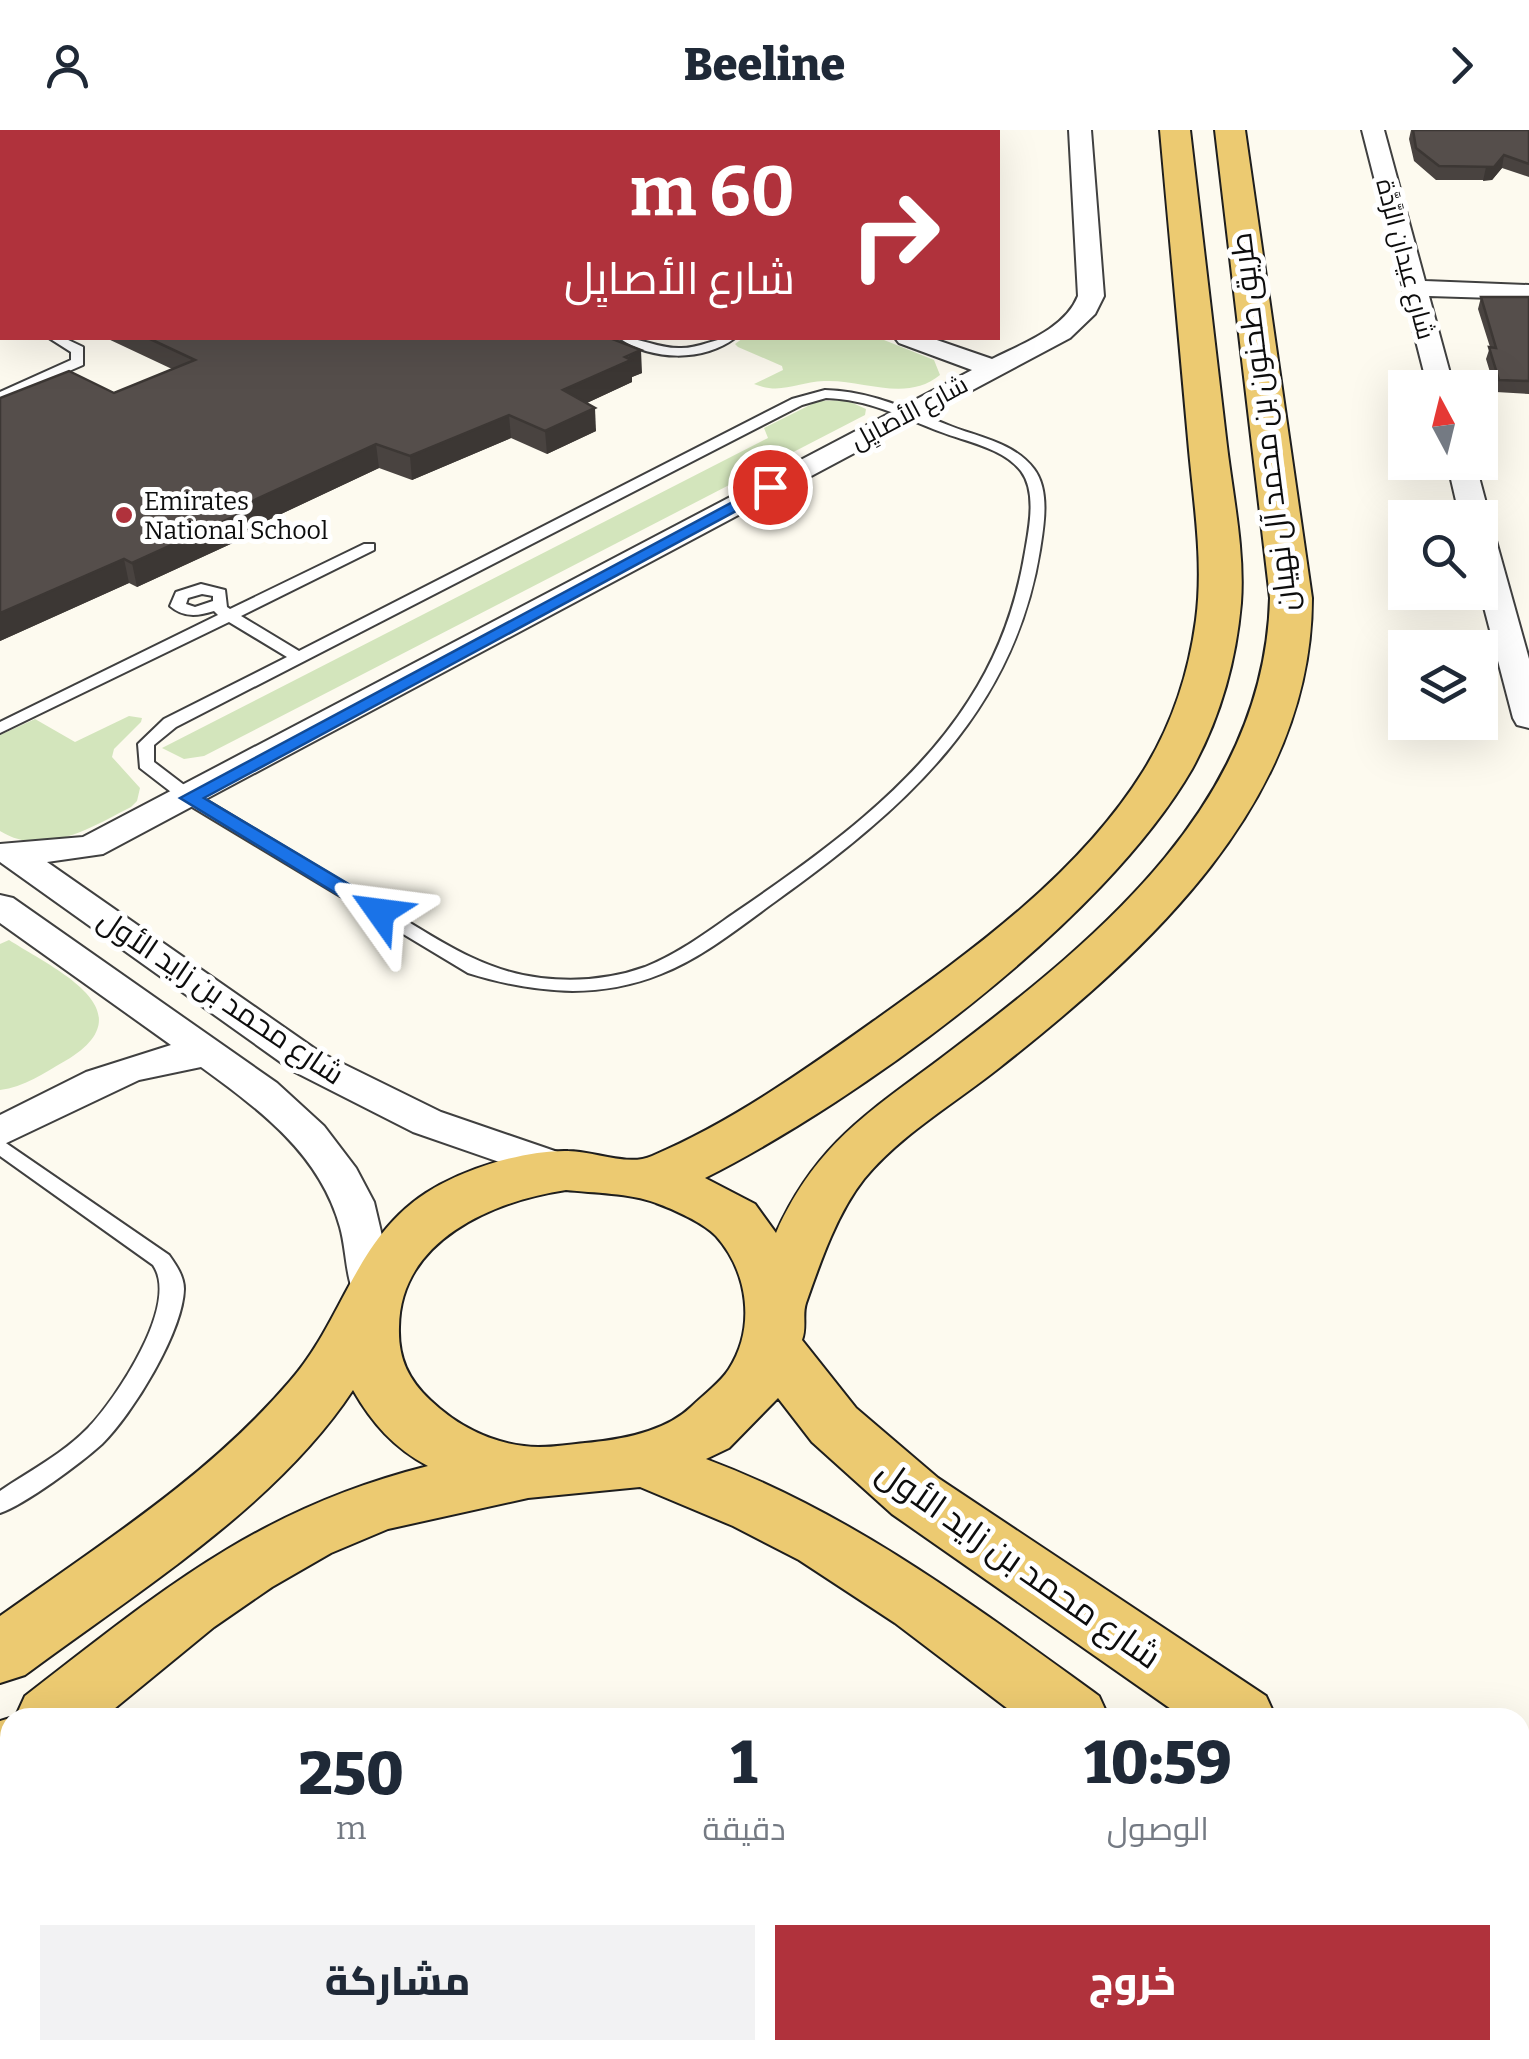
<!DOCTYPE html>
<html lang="ar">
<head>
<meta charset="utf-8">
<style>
  body { margin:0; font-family:Bitter,Cairo,serif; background:#f2f2f3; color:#1f2937; direction:rtl; height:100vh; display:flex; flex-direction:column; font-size:38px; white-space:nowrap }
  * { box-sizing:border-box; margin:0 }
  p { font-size:32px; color:#747a83 }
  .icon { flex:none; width:55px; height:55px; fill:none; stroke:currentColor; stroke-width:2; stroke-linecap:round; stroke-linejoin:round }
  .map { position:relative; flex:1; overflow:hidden; direction:ltr }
  .side { position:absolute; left:0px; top:1578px; width:1530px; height:352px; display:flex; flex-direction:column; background:#fff; border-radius:30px 30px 0 0; box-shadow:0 10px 40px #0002; direction:rtl }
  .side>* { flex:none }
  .hud { position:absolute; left:0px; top:0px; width:1000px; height:210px; box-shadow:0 10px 40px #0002; direction:rtl; background:#b0323c; color:#fff; overflow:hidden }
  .needle { width:65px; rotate:353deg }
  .controls { position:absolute; left:1388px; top:240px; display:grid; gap:20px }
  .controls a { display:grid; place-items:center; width:110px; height:110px; border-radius:0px; background:#fff; box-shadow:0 10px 40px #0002; font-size:50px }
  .pin { position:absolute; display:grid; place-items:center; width:85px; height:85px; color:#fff; margin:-42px; border:5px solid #fff; border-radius:50%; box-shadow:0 2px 10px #0007 }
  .me { position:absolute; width:110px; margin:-55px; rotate:301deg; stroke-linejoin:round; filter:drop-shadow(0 0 8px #0008) }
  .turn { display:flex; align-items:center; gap:35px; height:210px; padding:0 40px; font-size:45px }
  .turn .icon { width:130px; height:130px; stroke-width:2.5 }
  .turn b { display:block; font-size:70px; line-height:85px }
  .eta { display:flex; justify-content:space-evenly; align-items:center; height:170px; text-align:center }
  .eta b { font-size:60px; font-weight:800; line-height:70px }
  .button { display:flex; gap:20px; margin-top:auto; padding:20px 40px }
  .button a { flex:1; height:115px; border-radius:0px; background:#b0323c; color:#fff; font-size:40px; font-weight:800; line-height:115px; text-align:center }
  .button a+a { background:#f2f2f3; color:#1f2937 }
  header { display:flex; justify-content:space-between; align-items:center; height:130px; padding:0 40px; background:#fff; font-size:45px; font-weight:800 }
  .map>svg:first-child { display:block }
</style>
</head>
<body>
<header><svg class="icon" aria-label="forward" viewBox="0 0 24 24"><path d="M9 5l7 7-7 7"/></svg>Beeline<svg class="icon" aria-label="person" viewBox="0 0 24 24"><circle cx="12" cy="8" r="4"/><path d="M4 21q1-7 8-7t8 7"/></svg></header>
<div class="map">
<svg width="1529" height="1929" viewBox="0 0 1529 1929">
  <rect width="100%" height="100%" fill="#fdfaef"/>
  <g fill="#d3e5bc">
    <path d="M743 208H879L934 230 940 245C906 273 863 249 824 251 797 252 781 265 754 254L783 240 782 236 738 217 735 214Z"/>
    <path d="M846 270 866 279 865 285 204 626 184 629 162 618 768 308 764 298 818 271Z"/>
    <path d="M129 586 142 588 141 592 114 619 112 627 140 658 137 671 131 677C92 697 43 728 0 701V605L35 589 75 612Z"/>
    <path d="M9 810C54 839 150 881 65 931 44 943 24 957 0 960V814Z"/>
  </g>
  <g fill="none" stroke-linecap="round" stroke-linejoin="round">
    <g stroke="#404040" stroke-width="4">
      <g id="lane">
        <path d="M846 0H863L864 2H848Z"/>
        <path d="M0 177 2 178V186L0 185Z"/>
        <path d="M49 208H64L83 217V235L0 271V262L71 230V222Z"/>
        <path d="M619 208C640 207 659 219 681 218 701 218 716 207 735 208 703 232 652 231 619 208Z"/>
        <path d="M825 260C870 261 907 279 948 295 977 307 1014 312 1034 339 1050 360 1044 395 1040 420 1014 583 904 679 776 771 740 797 702 828 661 844 597 870 532 863 468 843L184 672 140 638 138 614 164 589 287 527 229 492 0 603V592L218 485 214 481C198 486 184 488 170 476L176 462 201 454 225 460 227 477 230 479 364 414H374V420L241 486 299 521 792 269ZM826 268C868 269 902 287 941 302 967 312 1003 318 1021 341 1037 362 1029 399 1025 422 1016 476 999 524 969 570 913 658 821 724 736 782 707 802 678 824 645 837 612 849 576 852 541 848 477 841 426 801 371 769 313 734 255 699 196 664L154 632V615L176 597 802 275ZM202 464 213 466V471L195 477 186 474 188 468Z"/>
        <path d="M0 1009 169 1125C176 1135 184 1146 184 1159 183 1202 132 1285 102 1314 81 1333 26 1374 0 1383V1361C29 1341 63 1324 88 1298 116 1269 180 1174 153 1135L0 1026Z"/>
      </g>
    </g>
    <g stroke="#404040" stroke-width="4">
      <g id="street">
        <path d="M332 0H360L361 2H334Z"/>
        <path d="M1069 0H1091L1104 166 1095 184 1070 208 103 724 47 732 321 923 441 982 581 1030 587 1040 581 1050 566 1054 551 1050 413 1002 293 941 0 732V714L83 707 972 240 899 213 895 208H931L992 229C1021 214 1065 199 1078 166Z"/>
        <path d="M1362 0H1384L1425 151 1529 155V169L1429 166 1454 258H1428Z"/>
        <path d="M2 59V73L0 74V60Z"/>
        <path d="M1447 332H1475L1490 388 1485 394 1480 396V388H1460Z"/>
        <path d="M1480 398 1490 401 1495 407 1529 529V598L1517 595 1513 588 1480 462Z"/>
        <path d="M0 765 13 768 277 953 324 996 356 1038 374 1072 395 1161 388 1172 373 1177 358 1172C345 1150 347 1122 340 1097 320 1024 260 980 201 937L139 950 0 1016V985L86 942 171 915 0 793Z"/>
        <path d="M10 1704V1758L0 1762V1708Z"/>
        <path d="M904 1920H979L975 1929H900Z"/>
        <path d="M997 1920H1078L1082 1929H1001Z"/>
      </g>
    </g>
    <g stroke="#1e1e1e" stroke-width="4">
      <g id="primary">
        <path d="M1160 0H1190C1202 103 1214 205 1226 308 1232 362 1245 419 1241 473 1236 531 1220 588 1192 639 1103 793 863 968 705 1048L755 1074 776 1103C818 1009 875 979 953 919 1102 806 1265 671 1270 468L1215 0H1245L1312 468C1312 673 1147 821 999 938 955 973 900 1005 864 1049 837 1083 820 1133 806 1173 802 1185 807 1197 802 1210L856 1278 938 1348 1266 1566 1276 1588H1184L892 1384 812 1312 778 1268 729 1318 706 1329C853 1384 973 1475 1099 1566L1109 1588H1020L895 1493 799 1430 733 1396 640 1357 528 1368 388 1399 331 1423 272 1457 214 1497 103 1588H15L25 1566C161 1461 257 1379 428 1336 394 1318 372 1293 353 1260 276 1377 135 1463 25 1545L0 1553V1486C101 1414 209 1346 290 1251 343 1191 355 1109 426 1063 463 1039 524 1020 568 1021 594 1021 628 1037 652 1026 730 993 802 942 871 893 969 823 1079 745 1144 640 1172 595 1189 542 1196 490 1204 430 1193 369 1188 309 1179 206 1169 103 1160 0ZM566 1060C594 1063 630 1063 656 1073 673 1079 704 1093 716 1106 748 1142 756 1197 729 1239 720 1253 703 1265 691 1277 665 1302 620 1310 585 1313 565 1315 544 1319 524 1316 489 1312 456 1295 430 1270 408 1249 398 1228 399 1197 400 1110 493 1071 566 1060Z"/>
        <path d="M10 1588V1654L0 1658V1591Z"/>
        <path d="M1520 1742 1529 1745V1818L1520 1815Z"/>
        <path d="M1520 1882 1529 1885V1929H1483L1479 1920H1520Z"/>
      </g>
    </g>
    <use href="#lane" fill="#fff" fill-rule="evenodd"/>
    <use href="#street" fill="#fff" fill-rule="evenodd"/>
    <use href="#primary" fill="#ecca71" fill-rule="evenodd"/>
  </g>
  <g fill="#494340">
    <rect x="629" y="0" width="183" height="2"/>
    <path d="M1411 0H1529V47L1502 38 1492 50H1436L1414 31 1409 9Z"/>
    <path d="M1481 167H1529V264L1496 262 1486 229 1490 217 1478 179Z"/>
    <path d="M106 208H610L642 243 632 247V252L587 273 596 301 547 324 511 308 412 350 379 338 247 400 248 406 137 457 129 453 0 511V268L114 263 172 239Z"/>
    <path d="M0 1800 10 1904 3 1896 0 1899Z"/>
  </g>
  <g fill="#3c3734">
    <path d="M765 0H812V2H759Z"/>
    <path d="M1504 25 1502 38 1492 50 1483 51 1486 37Z"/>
    <path d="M641 220 642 243 632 247V252L565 283 563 260Z"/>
    <path d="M595 278 596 301 547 324 545 301Z"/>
    <path d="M509 285 511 308 412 350 410 326Z"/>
    <path d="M376 314 379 338 247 400 248 406 137 457 132 433 237 378Z"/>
    <path d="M124 429 129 453 0 511V483Z"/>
    <path d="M10 1885V1904L4 1890Z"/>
  </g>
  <g fill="#554e4b" stroke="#3c3734" stroke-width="2.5">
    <path d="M667 0H765L759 2H678Z"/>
    <path d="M1413 0H1529V34L1504 25 1494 37 1439 36 1416 18Z"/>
    <path d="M1481 167H1529V251L1499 250 1489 217 1496 218Z"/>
    <path d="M148 208H610L641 220 625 227 631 230 563 260 595 278 545 301 509 285 410 326 376 314 237 378 244 382 132 433 124 429 0 483V268L69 241 114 263 195 230Z"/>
    <path d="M0 1800 10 1811V1824L6 1828 10 1832V1885L4 1890 0 1886Z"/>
    <path d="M101 1920 111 1929H91Z"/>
    <path d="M204 1920H381L391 1929H198L197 1928Z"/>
  </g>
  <path fill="#1a73e8" stroke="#114b97" stroke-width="2.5" d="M770 352 778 357 775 360 204 668 387 777 390 782 387 786H373L180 668Z"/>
  <circle fill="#b0323c" stroke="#fff" stroke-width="4" cx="124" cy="385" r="10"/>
  <g text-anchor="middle" stroke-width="10" stroke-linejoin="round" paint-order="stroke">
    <g font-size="25" fill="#0d0d0d" stroke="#fff">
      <text transform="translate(1406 129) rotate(75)" y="9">شارع عِيدان الرَّدَّة</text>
      <text transform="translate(909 282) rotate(-28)" y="9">شارع الأصايِل</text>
    </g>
    <g font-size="25" fill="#0d0d0d" stroke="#fff" text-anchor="start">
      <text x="144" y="380">Emirates<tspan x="144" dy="29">National School</tspan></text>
    </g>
    <g font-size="30" fill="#0d0d0d" stroke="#fff">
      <text transform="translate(1264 292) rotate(-97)" y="10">طريق طحنون بن محمد آل نهيان</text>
      <text transform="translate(221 867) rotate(34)" y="10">شارع محمد بن زايد الأول</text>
    </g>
    <g font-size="35" fill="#0d0d0d" stroke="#fff">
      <text transform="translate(1019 1434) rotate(35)" y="12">شارع محمد بن زايد الأول</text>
    </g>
  </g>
</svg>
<div class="controls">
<a><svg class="needle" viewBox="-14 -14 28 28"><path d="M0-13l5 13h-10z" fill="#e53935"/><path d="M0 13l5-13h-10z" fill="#747a83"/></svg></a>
<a><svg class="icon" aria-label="search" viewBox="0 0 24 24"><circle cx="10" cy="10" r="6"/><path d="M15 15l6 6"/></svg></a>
<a><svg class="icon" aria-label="layers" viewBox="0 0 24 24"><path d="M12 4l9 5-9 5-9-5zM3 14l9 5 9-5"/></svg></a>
</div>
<div class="pin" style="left:770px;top:357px;background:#d93025"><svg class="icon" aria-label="arrive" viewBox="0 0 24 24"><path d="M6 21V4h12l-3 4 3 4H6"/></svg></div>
<svg class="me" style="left:380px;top:782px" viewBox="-20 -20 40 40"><path d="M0-17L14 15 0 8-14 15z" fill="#1a73e8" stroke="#fff" stroke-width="4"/></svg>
<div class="hud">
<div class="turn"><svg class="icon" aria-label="right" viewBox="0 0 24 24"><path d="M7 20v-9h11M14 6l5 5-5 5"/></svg><div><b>60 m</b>شارع الأصايِل</div></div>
</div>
<section class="side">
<div class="eta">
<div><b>10:59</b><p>الوصول</p></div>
<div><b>1</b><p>دقيقة</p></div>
<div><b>250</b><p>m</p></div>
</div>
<div class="button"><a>خروج</a><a>مشاركة</a></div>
</section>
</div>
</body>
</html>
